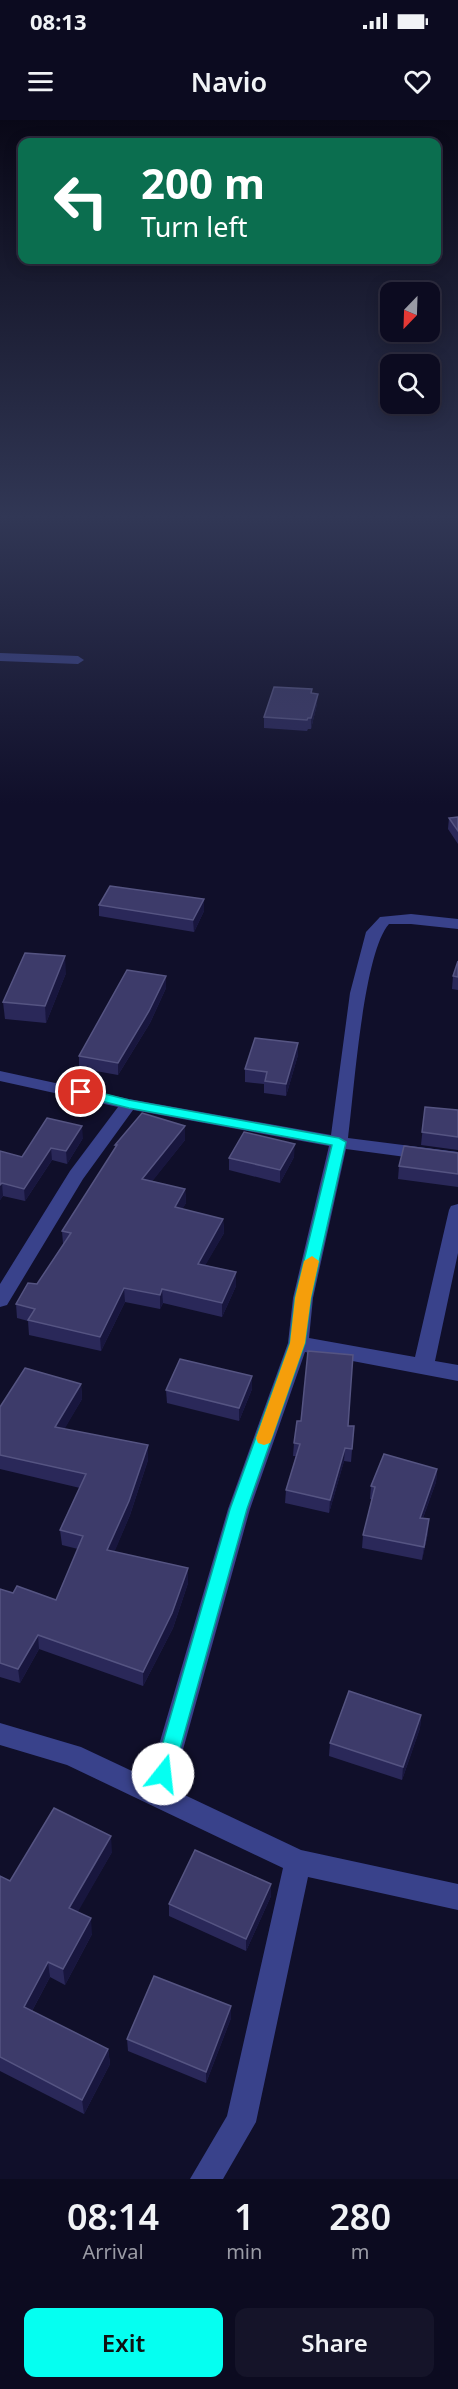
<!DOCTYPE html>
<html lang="en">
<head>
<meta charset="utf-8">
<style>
  body { margin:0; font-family:"Noto Sans",sans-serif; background:#151429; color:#f1f3f6; height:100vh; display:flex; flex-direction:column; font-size:22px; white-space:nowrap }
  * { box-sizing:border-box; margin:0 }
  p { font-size:20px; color:#9a9ba5 }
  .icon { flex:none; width:33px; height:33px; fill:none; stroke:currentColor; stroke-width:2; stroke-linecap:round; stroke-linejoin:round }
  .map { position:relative; height:2059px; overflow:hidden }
  .side { display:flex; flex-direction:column; background:#0c0b20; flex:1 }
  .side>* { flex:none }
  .hud { position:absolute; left:18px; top:18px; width:423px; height:126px; border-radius:12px; box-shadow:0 3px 15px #0003,0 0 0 2px #2c2b3e; background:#0b6e4f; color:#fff; overflow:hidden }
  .needle { width:39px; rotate:203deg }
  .buttons { position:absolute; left:380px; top:162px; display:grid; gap:12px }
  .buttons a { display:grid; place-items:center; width:60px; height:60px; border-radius:12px; background:#0c0b20; box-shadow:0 3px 15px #0003,0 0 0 2px #2c2b3e; font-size:30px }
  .pin { position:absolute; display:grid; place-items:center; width:51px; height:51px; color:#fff; margin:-26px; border:3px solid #fff; border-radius:50%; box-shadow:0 2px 6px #0007 }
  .me { position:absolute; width:66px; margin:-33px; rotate:16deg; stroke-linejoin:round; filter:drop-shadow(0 0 4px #0008) }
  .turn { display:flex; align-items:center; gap:21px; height:126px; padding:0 24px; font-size:27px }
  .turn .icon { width:78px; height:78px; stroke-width:2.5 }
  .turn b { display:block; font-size:42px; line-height:51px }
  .eta { display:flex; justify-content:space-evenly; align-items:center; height:102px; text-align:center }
  .eta b { font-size:36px; font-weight:600; line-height:42px }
  .cta { display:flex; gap:12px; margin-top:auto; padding:12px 24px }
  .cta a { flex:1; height:69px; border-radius:12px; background:#05fff1; color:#111; font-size:24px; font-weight:600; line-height:69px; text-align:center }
  .cta a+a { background:#151429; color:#f1f3f6 }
  .status { display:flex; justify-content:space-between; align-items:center; height:42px; padding:0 30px; background:#0c0b20; direction:ltr }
  .status svg { height:16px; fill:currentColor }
  header { display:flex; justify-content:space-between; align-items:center; height:78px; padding:0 24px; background:#0c0b20; font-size:27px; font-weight:600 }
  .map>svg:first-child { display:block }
</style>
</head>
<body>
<div class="status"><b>08:13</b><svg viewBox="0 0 49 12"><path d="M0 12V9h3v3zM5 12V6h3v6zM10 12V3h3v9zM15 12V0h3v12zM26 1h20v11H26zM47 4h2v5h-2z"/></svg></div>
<header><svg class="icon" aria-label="menu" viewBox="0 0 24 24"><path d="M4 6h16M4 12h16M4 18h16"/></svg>Navio<svg class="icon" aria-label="heart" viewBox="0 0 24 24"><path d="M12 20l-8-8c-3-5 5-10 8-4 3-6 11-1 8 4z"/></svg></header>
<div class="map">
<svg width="458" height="2059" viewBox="0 0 458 2059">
  <rect width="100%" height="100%" fill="#100f2a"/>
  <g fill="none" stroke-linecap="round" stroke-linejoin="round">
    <g fill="#39428b" fill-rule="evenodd">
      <path d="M0 533 78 536 84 540 78 544 0 541Z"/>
      <path d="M411 794 458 799V809L411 804H389C363 833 354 973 348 1018L458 1032V1044L346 1029 313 1178 309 1218 415 1237 449 1090 451 1086 458 1084V1133L435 1241 458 1245V1261L305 1232 250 1389 172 1669 301 1730 458 1764V1790L308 1757 256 2002 223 2059H190L227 1996 283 1748 67 1645 0 1625V1603L81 1627 149 1659 228 1389 288 1223 293 1178 329 1026 133 990 83 1059 7 1185 0 1187V1164L70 1051 118 987 0 961V951L129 979 331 1015 350 873 366 812 380 797Z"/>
    </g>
  </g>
  <g fill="#2a2859">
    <path d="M312 569V573L317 584 311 609H308L307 611 264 608V597Z"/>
    <path d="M458 697V724L448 709 449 698Z"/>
    <path d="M204 779V791L194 812 99 796V785Z"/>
    <path d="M458 841V870L452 869 453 856Z"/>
    <path d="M66 853 46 903 5 899 3 882Z"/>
    <path d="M166 856V868L150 903 118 955 79 948V936Z"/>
    <path d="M298 923V935L286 976 264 973V964L245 962V949Z"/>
    <path d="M425 987 458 990V1030L421 1025Z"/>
    <path d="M185 1006V1020L152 1061 185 1069 186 1083 182 1089 223 1099 224 1113 205 1145 236 1152V1166L222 1197 163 1183 160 1189 125 1182 101 1231 29 1215 28 1201 17 1198 16 1184 37 1164 63 1124 62 1111 116 1028 115 1025Z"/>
    <path d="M83 1018 67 1044 52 1040 25 1081 3 1076 0 1080V1031L22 1037Z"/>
    <path d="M458 1033V1067L398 1059 399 1046Z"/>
    <path d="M294 1037 280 1063 229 1050V1038Z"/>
    <path d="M252 1256V1269L239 1301 167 1283 166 1270Z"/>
    <path d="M81 1264 82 1279 64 1309 148 1325V1340L130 1395 114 1432 188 1448V1463L173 1508 143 1566 39 1529 20 1563 0 1557V1469L13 1473 56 1480 78 1429 62 1425 60 1410 80 1368 0 1349V1287Z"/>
    <path d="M348 1306H354L351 1342 344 1341 329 1393 285 1383 286 1370 296 1336H293L294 1323Z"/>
    <path d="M437 1349 436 1362 423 1398 428 1413 422 1440 362 1428 363 1415 372 1379H370L371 1366Z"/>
    <path d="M421 1595 420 1608 402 1660 329 1636 330 1623Z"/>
    <path d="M112 1732 77 1792 92 1814 65 1865 50 1857 32 1891 108 1929 110 1944 84 1994 0 1951V1756L10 1761Z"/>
    <path d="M271 1764V1776L246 1831 169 1796V1784Z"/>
    <path d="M231 1886V1898L206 1963 128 1931 127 1919Z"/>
  </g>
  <g fill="#18163e">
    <path d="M318 574 317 584 311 609V598Z"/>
    <path d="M204 779V791L194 812 193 800Z"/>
    <path d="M65 836 66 853 46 903 45 886Z"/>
    <path d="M166 856V868L150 903 118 955V943Z"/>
    <path d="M298 923V935L286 976V964Z"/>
    <path d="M82 1006 83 1018 67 1044 66 1031Z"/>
    <path d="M185 1006V1020L143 1073 142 1059Z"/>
    <path d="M295 1024 294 1037 280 1063V1050Z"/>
    <path d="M51 1028 52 1040 25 1081 24 1069Z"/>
    <path d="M2 1063 3 1076 0 1080V1065Z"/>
    <path d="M185 1069 186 1083 175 1101V1087Z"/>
    <path d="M223 1099 224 1113 198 1158V1144Z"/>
    <path d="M236 1152V1166L222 1197V1183Z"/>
    <path d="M124 1168 125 1182 101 1231 100 1217Z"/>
    <path d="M162 1169 163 1183 160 1189V1175Z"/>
    <path d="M252 1256V1269L239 1301V1288Z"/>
    <path d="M81 1264 82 1279 57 1322 55 1307Z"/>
    <path d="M148 1325V1340L130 1395 109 1445 107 1430Z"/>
    <path d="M345 1328 344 1341 329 1393 330 1380Z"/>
    <path d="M437 1349 436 1362 418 1411 420 1398Z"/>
    <path d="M429 1399 428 1413 422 1440 424 1427Z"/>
    <path d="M188 1448V1463L173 1508 143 1566V1552Z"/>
    <path d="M38 1515 39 1529 20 1563 18 1549Z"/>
    <path d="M421 1595 420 1608 402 1660 403 1647Z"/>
    <path d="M111 1716 112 1732 71 1804 69 1788Z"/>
    <path d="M271 1764V1776L246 1831V1819Z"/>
    <path d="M91 1798 92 1814 65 1865 63 1849Z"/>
    <path d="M48 1842 50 1857 26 1902 24 1887Z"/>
    <path d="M231 1886V1898L206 1963V1952Z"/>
    <path d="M108 1929 110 1944 84 1994 82 1980Z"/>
  </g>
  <g fill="#3d3b6a" stroke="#555482" stroke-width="1.5">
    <path d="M274 567 312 569 311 573 318 574 311 598H308L307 600 264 597Z"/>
    <path d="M458 697V711L449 698Z"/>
    <path d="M110 766 204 779 193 800 99 785Z"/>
    <path d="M25 833 65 836 45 886 3 882Z"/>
    <path d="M458 841V857L453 856Z"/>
    <path d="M127 850 166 856 149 891 118 943 79 936Z"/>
    <path d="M255 918 298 923 286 964 265 961 267 952 245 949Z"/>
    <path d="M425 987 458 990V1017L422 1012Z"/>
    <path d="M142 993 185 1006 142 1059 185 1069 175 1087 223 1099 198 1144 236 1152 222 1183 162 1169 160 1175 124 1168 100 1217 28 1200 35 1189 16 1184 28 1163 37 1164 71 1113 62 1111 117 1025H115Z"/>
    <path d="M47 998 82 1006 66 1031 51 1028 24 1069 2 1063 0 1065V1031L22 1037Z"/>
    <path d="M244 1012 295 1024 280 1050 229 1038Z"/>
    <path d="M404 1026 458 1033V1054L399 1046Z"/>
    <path d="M308 1231 353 1235 348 1306H354L352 1329 345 1328 330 1380 286 1370 300 1324 294 1323 297 1301H301Z"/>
    <path d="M180 1239 252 1256 239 1288 166 1270Z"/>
    <path d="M25 1248 81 1264 55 1307 148 1325 129 1381 107 1430 188 1448 172 1493 143 1552 38 1515 18 1549 0 1543V1469L13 1473 17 1466 56 1480 83 1416 60 1410 86 1354 0 1335V1287Z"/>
    <path d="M384 1334 437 1349 420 1398 429 1399 424 1427 363 1415 375 1367 371 1366Z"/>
    <path d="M349 1571 421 1595 403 1647 330 1623Z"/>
    <path d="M54 1688 111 1716 69 1788 91 1798 63 1849 48 1842 24 1887 108 1929 82 1980 0 1937V1756L10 1761Z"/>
    <path d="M195 1730 271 1764 246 1819 169 1784Z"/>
    <path d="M154 1856 231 1886 206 1952 127 1919Z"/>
  </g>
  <linearGradient id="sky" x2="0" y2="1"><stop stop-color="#090817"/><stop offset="0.58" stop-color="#313755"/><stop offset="1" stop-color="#313755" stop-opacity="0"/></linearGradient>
  <rect width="458" height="684" fill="url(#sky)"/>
  <path fill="#05fff1" stroke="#03a69d" stroke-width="1.5" d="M81 968 129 980 339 1018 346 1022 311 1178 305 1223 247 1389 173 1654 170 1661 163 1663 156 1661 154 1654 230 1389 290 1223 295 1178 332 1025 129 988 77 975 75 972Z"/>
  <path fill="#f59e0b" d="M312 1136 319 1141 311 1178 305 1223 272 1318 270 1323 264 1325 258 1323 256 1318 290 1223 295 1178 304 1141Z"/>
</svg>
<div class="buttons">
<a><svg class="needle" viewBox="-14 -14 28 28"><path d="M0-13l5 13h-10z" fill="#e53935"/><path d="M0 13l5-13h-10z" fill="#9a9ba5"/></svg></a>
<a><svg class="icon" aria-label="search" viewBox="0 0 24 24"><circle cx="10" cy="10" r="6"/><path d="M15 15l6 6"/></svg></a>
</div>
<div class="pin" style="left:81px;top:972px;background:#d93025"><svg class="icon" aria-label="arrive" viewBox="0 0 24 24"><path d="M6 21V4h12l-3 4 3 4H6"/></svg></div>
<svg class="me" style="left:163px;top:1654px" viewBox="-20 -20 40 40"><circle r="19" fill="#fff"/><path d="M0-13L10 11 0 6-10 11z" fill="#05fff1"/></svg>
<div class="hud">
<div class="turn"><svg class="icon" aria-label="left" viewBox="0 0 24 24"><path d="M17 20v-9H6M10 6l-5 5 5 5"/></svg><div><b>200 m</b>Turn left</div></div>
</div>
</div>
<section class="side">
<div class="eta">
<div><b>08:14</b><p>Arrival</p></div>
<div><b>1</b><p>min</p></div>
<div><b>280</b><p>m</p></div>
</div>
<div class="cta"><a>Exit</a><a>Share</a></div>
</section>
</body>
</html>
